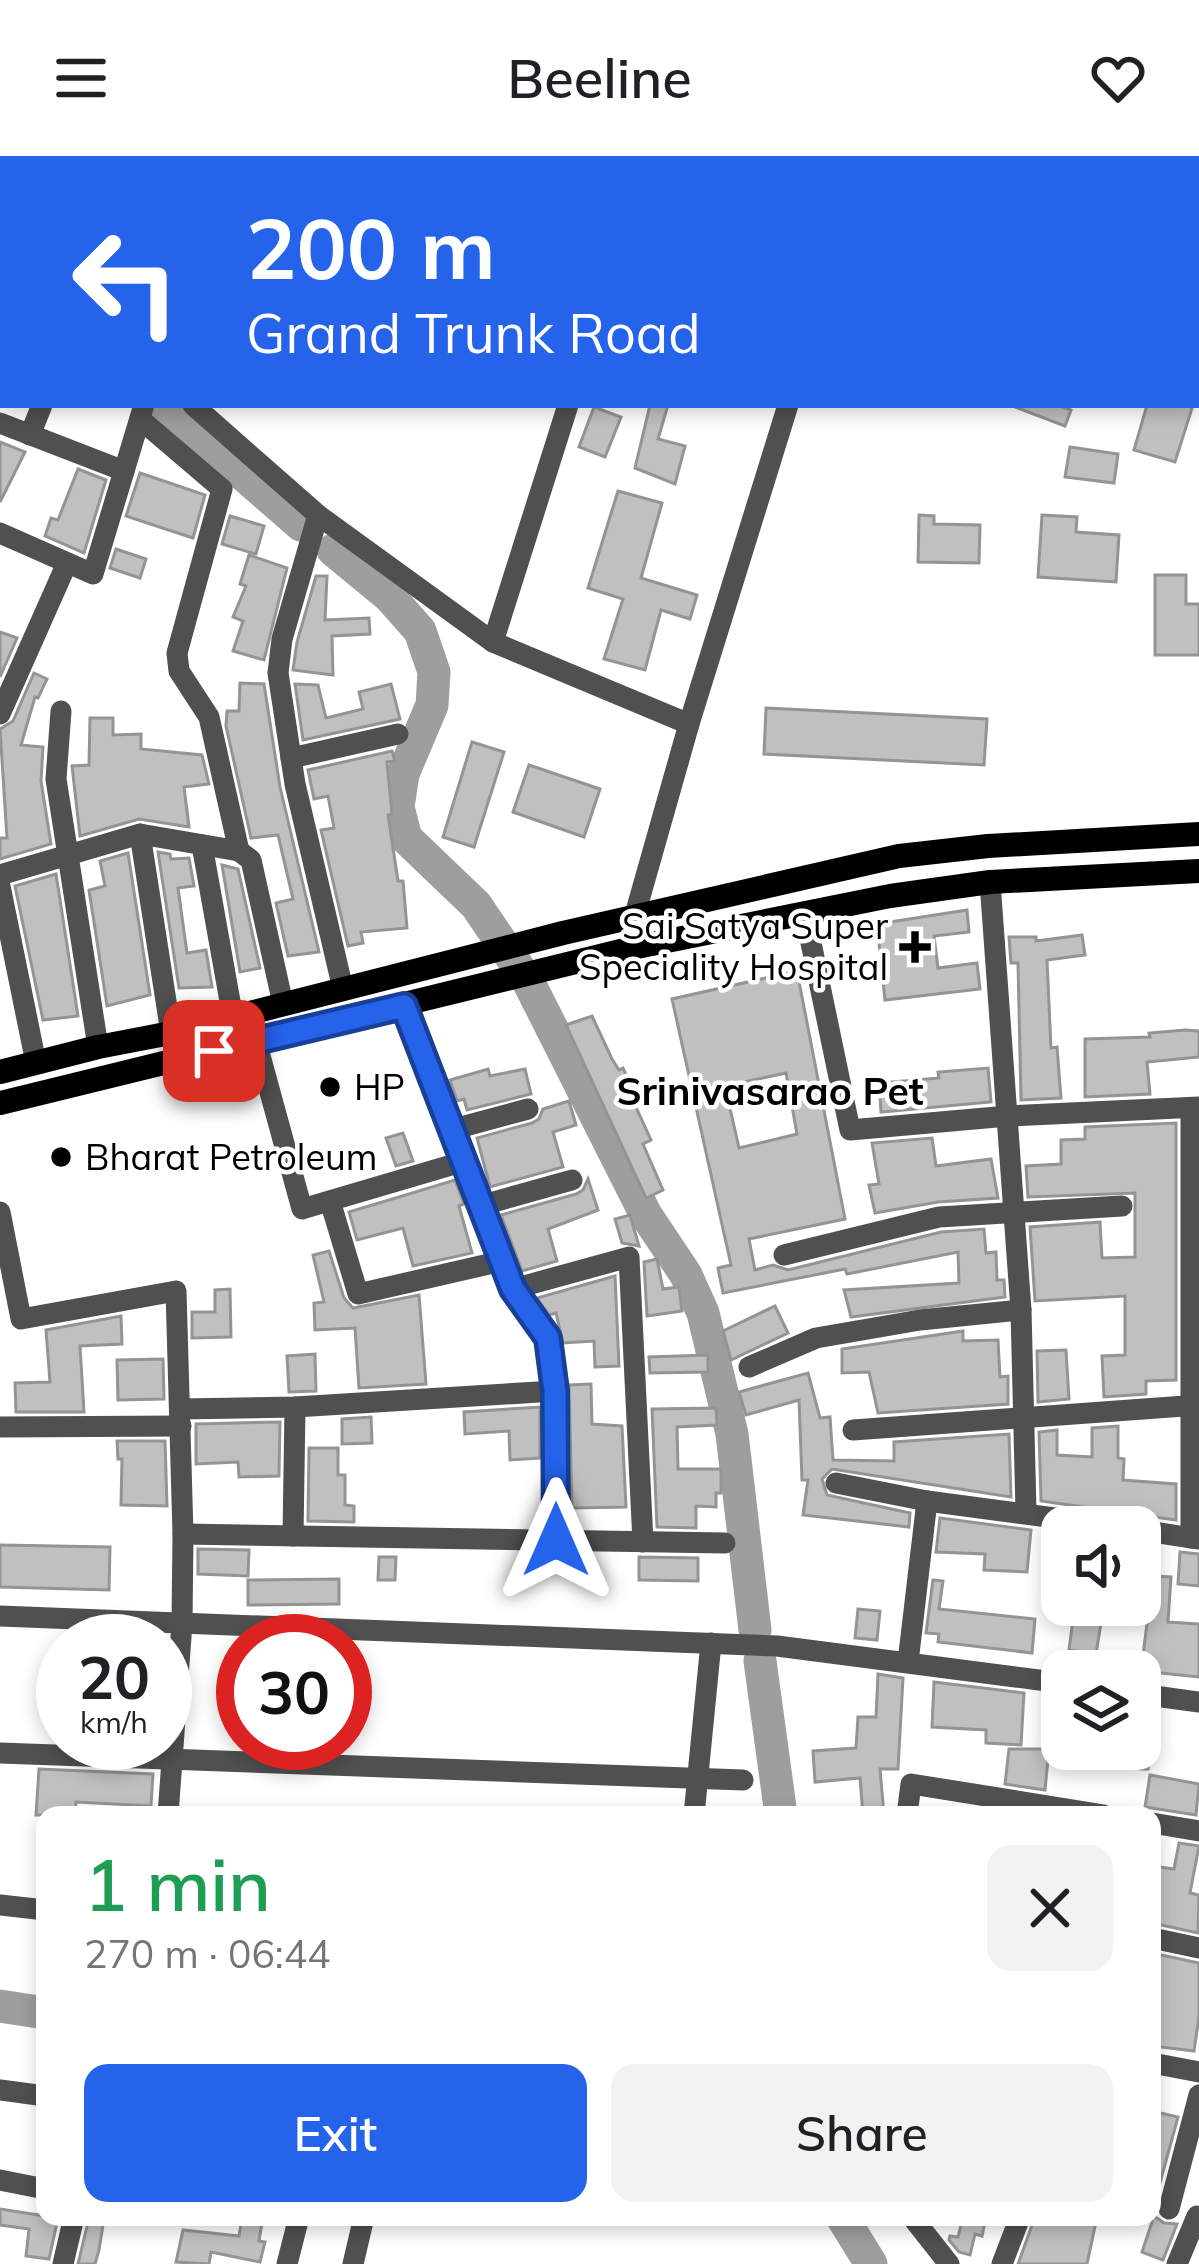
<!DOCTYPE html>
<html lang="en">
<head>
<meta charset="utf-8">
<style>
  body { margin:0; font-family:Mulish,sans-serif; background:#f2f2f2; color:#202124; height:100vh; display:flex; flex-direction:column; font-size:45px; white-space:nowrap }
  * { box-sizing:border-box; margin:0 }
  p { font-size:39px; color:#757577 }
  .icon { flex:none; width:66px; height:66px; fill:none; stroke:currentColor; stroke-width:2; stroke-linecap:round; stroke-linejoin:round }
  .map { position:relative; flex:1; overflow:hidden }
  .drawer { position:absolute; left:36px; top:1650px; width:1125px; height:420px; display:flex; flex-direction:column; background:#fff; border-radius:24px; box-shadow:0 6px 18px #0003 }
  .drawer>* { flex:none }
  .guide { position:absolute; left:0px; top:0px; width:1200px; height:252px; box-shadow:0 6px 18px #0003; background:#2563eb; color:#fff; overflow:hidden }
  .buttons { position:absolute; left:1041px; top:1350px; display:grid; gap:24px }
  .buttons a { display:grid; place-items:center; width:120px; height:120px; border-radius:24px; background:#fff; box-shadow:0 6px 18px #0003; font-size:60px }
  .speed { position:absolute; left:36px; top:1458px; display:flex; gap:24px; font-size:60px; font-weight:700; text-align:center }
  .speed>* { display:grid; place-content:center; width:156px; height:156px; border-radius:50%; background:#fff; box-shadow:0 6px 18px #0003; line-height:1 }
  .speed small { font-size:30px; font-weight:400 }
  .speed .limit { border:18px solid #d22; background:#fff; color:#111 }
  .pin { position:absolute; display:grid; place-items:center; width:102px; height:102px; color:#fff; margin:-51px; border-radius:24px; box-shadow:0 6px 18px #0006 }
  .me { position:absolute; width:132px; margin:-66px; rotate:0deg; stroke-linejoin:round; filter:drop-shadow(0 0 9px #0008) }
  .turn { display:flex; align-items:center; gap:42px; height:252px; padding:0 48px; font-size:54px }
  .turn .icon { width:156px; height:156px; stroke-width:2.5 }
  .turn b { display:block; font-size:84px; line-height:102px }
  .round { display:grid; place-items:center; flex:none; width:126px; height:126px; border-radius:24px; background:#f2f2f2 }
  .head { display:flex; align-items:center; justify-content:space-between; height:204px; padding:0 48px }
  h1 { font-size:72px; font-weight:600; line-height:90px; color:#1e9e55 }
  .primary-button { display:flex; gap:24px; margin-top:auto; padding:24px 48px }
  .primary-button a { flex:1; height:138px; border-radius:24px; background:#2563eb; color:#fff; font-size:48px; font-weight:600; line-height:138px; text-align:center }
  .primary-button a+a { background:#f2f2f2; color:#202124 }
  header { display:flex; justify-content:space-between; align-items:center; height:156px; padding:0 48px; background:#fff; font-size:54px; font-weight:600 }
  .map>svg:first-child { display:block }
</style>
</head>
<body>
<header><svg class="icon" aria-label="menu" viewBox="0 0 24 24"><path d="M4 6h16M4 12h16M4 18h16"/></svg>Beeline<svg class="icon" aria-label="heart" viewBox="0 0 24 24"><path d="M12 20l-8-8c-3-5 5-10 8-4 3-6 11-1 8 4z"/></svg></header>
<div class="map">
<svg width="1199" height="2108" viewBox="0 0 1199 2108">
  <rect width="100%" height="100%" fill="#fff"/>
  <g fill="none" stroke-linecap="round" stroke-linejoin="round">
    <g stroke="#9e9e9e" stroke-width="33">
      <path d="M0 88 3 91"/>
      <path d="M163 249 301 369"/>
      <path d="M333 394 390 441 420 475 434 516 432 549 403 618 398 651 406 682 476 749 529 827 646 1059 686 1119 703 1157 732 1278 755 1474"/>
      <path d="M760 1505 781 1659"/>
      <path d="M0 1850 45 1857"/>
      <path d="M842 2061 871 2108"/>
    </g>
  </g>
  <g fill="#c0c0c0" stroke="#949494" stroke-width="3" fill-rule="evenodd">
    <path d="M650 249H668L658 283 685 290 675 328 635 312Z"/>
    <path d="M1010 249H1058L1071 254 1065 270Z"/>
    <path d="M1147 249H1193L1175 306 1134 294Z"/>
    <path d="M594 251 621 261 605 301 579 291Z"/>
    <path d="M0 286 25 296 0 346Z"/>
    <path d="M1070 291 1118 298 1114 327 1065 321Z"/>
    <path d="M78 313 106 324 84 397 45 380 51 362 58 364Z"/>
    <path d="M140 317 205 339 193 382 126 360Z"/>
    <path d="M618 335 662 347 641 422 697 439 690 463 661 454 645 514 604 503 623 443 588 432Z"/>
    <path d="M919 359 934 360V368L980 369 979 407 918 406Z"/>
    <path d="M1042 359 1077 361 1076 376 1119 379 1116 426 1038 421Z"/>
    <path d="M230 360 264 370 256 398 222 388Z"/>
    <path d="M116 393 146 403 140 422 110 412Z"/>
    <path d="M249 399 287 412 264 504 233 495 243 465 233 461 246 430 240 428Z"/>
    <path d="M1155 419H1186V448H1199V499H1155Z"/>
    <path d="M316 420H327L325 464 369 462 370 478 332 480 333 519 293 514 297 486Z"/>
    <path d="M0 476 17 482 0 521Z"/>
    <path d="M34 517 47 523 38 542 35 541 21 589 43 591 41 625 51 688 0 703V682H7L0 573 13 565Z"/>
    <path d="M240 527 264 528 280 631 319 796 288 800 276 747 293 743 278 679 251 682 226 570 227 555H239Z"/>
    <path d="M295 528 318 529 326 562 363 553 359 536 391 528 400 563 303 584Z"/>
    <path d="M766 552 987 563 984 609 764 598Z"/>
    <path d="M90 562H113V579L141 578V593L202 599 209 628 184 631 189 671 139 663 80 680 72 610 89 609Z"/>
    <path d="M472 586 504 596 474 691 443 681Z"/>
    <path d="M392 595 395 605 387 606 392 658 388 659 398 725H403L407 772 361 776 363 787 348 790 321 674 334 672 328 640 314 643 308 614Z"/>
    <path d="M529 609 600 633 584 681 513 656Z"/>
    <path d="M158 696 170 698 171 703 189 702 194 730 178 732 187 797 206 794 212 831 179 832Z"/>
    <path d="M128 697 150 839 107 850 89 734 105 730 100 705Z"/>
    <path d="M222 709 238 713 260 812 240 816Z"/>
    <path d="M56 718 78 860 43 864 15 730Z"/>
    <path d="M967 754 969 776 934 780 938 812 977 807 980 833 885 844 877 768Z"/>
    <path d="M1082 779 1085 799 1047 804 1051 892 1057 891 1061 942 1021 944 1018 807H1011L1009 781H1036V785Z"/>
    <path d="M797 815 845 1063 749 1083 755 1114 773 1109 788 1114 941 1076 984 1073 986 1097 996 1096 997 1124H1004L1005 1141 851 1161 844 1134 959 1127 958 1096 847 1118 845 1113 723 1137 718 1112 731 1109 672 843ZM786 917 797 978 739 992 725 930Z"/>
    <path d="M592 860 612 903 619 914 623 912 629 925 625 927 651 984 643 988 663 1034 646 1042 566 869Z"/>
    <path d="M1185 874 1199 875V901L1147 906 1150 938 1085 941V883L1150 881 1149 877Z"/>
    <path d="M988 912 991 946 881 956 879 927 939 922 938 916Z"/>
    <path d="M488 913 490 920 525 913 531 938 467 954 464 943 457 945 450 924Z"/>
    <path d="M569 945 576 969 553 976 563 1011 490 1031 477 982 532 967 539 963 543 953Z"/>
    <path d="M1176 967V1224L1146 1225V1238L1104 1241 1102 1200 1125 1199V1140L1035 1145 1030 1071 1100 1066 1102 1102 1135 1101V1037L1028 1041 1026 1010 1061 1008V984L1085 983V971Z"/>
    <path d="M403 977 413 1005 396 1010 386 982Z"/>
    <path d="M932 982 936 1010 991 1003 998 1042 938 1046 875 1057 869 1029 879 1028 872 987Z"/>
    <path d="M588 1023 598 1054 548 1073 557 1105 522 1115 501 1059 576 1038 583 1034Z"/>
    <path d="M455 1024 464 1048 459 1050 472 1097 413 1110 403 1072 357 1084 349 1056Z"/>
    <path d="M630 1059 639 1090 622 1087 615 1063Z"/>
    <path d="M329 1095 344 1142 353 1152 419 1139 426 1228 359 1232 355 1172 315 1174 314 1147 324 1146 313 1099Z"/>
    <path d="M657 1103 663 1133 679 1131 682 1155 647 1160 644 1106Z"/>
    <path d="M615 1120 619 1210 595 1211 594 1185 563 1187 556 1157 549 1159 537 1142Z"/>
    <path d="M230 1133 231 1181 192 1182V1156H215V1134Z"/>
    <path d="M775 1150 788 1177 731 1204 723 1175Z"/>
    <path d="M121 1160 122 1188 80 1190 84 1256H16L15 1227 50 1226 46 1174Z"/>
    <path d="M963 1175V1185L998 1184 1000 1221 1008 1220V1248L878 1257 869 1216 842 1217V1193Z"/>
    <path d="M1066 1194 1069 1243 1038 1246 1037 1195Z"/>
    <path d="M315 1198 316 1235 289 1236 287 1200Z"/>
    <path d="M708 1199V1216L650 1217 649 1201Z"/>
    <path d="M163 1203 164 1243 118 1244 117 1204Z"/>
    <path d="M808 1217 820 1262 830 1261 833 1304 894 1305V1286L1009 1278 1011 1341 832 1313 822 1323 827 1339 910 1357 909 1371 803 1359 808 1324H802L799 1244 746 1259 739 1236Z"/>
    <path d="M591 1228 592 1268 622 1270 626 1351 572 1352 569 1229Z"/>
    <path d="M540 1251V1302L510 1304 509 1275 465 1278 464 1256Z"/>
    <path d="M716 1252 717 1269 677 1271 678 1313H721V1337H716V1351L696 1350V1372L657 1371 652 1253Z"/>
    <path d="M371 1261 372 1287 342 1288V1263Z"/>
    <path d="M280 1266 279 1320 239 1321 238 1306 196 1308V1268Z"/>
    <path d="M1118 1270V1302L1124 1303 1123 1324 1176 1328V1364L1041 1345 1039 1276 1057 1274V1299L1092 1301V1272Z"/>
    <path d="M117 1285H165L167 1350 121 1349 122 1303H118Z"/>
    <path d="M309 1292H338V1319H345V1349L354 1350V1366L308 1365Z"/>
    <path d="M940 1362 1031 1374 1027 1416 984 1414 985 1398 936 1396Z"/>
    <path d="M0 1389 110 1391 109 1434 0 1431Z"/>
    <path d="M198 1393 249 1394 248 1420 198 1418Z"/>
    <path d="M1180 1396 1199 1398V1430L1178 1428Z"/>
    <path d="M379 1401H396L395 1424H378Z"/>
    <path d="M639 1401 698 1402V1425L639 1424Z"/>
    <path d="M1153 1420 1171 1421 1168 1466 1199 1468V1521L1141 1515Z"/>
    <path d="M339 1423V1448L248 1449V1424Z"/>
    <path d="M933 1424 943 1425 939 1453 1035 1463 1032 1497 938 1486 939 1478 926 1477Z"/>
    <path d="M858 1453 880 1455 877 1484 855 1482Z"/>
    <path d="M1073 1463 1101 1467 1096 1498 1069 1494Z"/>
    <path d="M878 1518 903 1522 898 1613H880L884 1659H863L860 1622 815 1626 813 1595 856 1592 858 1561H876Z"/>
    <path d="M934 1526 1024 1537 1021 1589 986 1587V1574L932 1571Z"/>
    <path d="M1140 1555 1158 1558 1148 1613H1140Z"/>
    <path d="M1009 1593H1049L1045 1634 1005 1628Z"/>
    <path d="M39 1613 153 1618 151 1650 76 1646 75 1659H36Z"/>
    <path d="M1150 1619 1199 1628 1196 1659 1145 1651Z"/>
    <path d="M1179 1687 1199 1690 1190 1737 1199 1739 1198 1777 1152 1767V1710L1174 1713Z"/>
    <path d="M1152 1797 1199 1807V1861L1194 1895 1152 1890Z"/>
    <path d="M1152 1955 1178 1961 1160 2027 1152 2025Z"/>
    <path d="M0 2053 58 2062 49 2103 26 2100 29 2073 0 2069Z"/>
    <path d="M1154 2060 1164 2067 1177 2068 1163 2104 1142 2096Z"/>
    <path d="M242 2061H263L259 2085 265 2086 260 2106 211 2096 209 2108 176 2106 183 2074 239 2080Z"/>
    <path d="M963 2061H986L982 2080 975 2078 970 2099 959 2096 949 2084 950 2080 958 2081Z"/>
    <path d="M1035 2061H1097L1087 2108H1018Z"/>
    <path d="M88 2066 103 2069 99 2094 95 2108H78Z"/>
  </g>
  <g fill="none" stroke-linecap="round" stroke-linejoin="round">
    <g stroke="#505050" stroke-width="21">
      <path d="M789 0 798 3"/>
      <path d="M28 3 29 0"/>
      <path d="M637 3 638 0"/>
      <path d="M863 3 864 0"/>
      <path d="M0 68 3 71"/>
      <path d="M1197 126H1199"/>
      <path d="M193 249 318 359 493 486 689 568"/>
      <path d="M0 267 124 315"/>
      <path d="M30 279 42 249"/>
      <path d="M318 359 282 483 278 517 295 628 343 833"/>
      <path d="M0 377 93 418 143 252"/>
      <path d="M493 486 568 249"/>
      <path d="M61 555 56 623 98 891"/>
      <path d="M0 558 67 407"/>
      <path d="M291 602 398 578"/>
      <path d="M140 678 171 877"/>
      <path d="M202 689 233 862"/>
      <path d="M239 695 251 704 283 848"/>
      <path d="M0 719 140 678 239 695 209 561 179 515 177 497 222 333 140 263"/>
      <path d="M990 726 1021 1154 1026 1356"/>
      <path d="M0 730 36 907"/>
      <path d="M805 758 850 974 1008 960 1199 951"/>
      <path d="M634 762 689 568 788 249"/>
      <path d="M404 849 513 1133 547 1182 555 1235 556 1384"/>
      <path d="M256 885 302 1053 465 1005"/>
      <path d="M1191 952V1382"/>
      <path d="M454 973 528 953"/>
      <path d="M330 1045 358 1138 502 1105"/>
      <path d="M479 1050 572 1024"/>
      <path d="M0 1056 21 1163 176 1135 183 1378 182 1467 168 1659"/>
      <path d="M784 1099 939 1061 1122 1050"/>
      <path d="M513 1133 629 1101 643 1386"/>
      <path d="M749 1211 816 1182 920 1164 1021 1154"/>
      <path d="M180 1253 295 1251 555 1235"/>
      <path d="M0 1271 181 1270"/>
      <path d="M853 1274 1199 1249"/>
      <path d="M836 1327 927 1345 1123 1371"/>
      <path d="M1140 1374 1199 1383"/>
      <path d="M183 1378 725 1387"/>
      <path d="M293 1380 295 1251"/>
      <path d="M0 1460 777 1490 1062 1527"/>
      <path d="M908 1506 927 1345"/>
      <path d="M1140 1538 1199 1546"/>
      <path d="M0 1597 743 1624"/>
      <path d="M694 1659 711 1487"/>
      <path d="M907 1659 911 1628 1104 1659"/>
      <path d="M1152 1667 1199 1675"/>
      <path d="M0 1749 45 1754"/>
      <path d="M1152 1782 1199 1792"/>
      <path d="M1152 1907 1199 1916"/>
      <path d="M0 1934 45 1940"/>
      <path d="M0 2024 45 2033"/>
      <path d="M1169 2053 1199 1939"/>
      <path d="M912 2061 949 2108"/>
      <path d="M63 2108 74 2061"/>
      <path d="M287 2108 299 2061"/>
      <path d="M353 2108 364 2061"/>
      <path d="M1002 2108 1020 2061"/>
      <path d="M1177 2108 1197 2060"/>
    </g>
    <g stroke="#000" stroke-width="24">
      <path d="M0 916 98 891 171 877 563 777 899 700 988 690 1199 678"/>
      <path d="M0 947 637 791 890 740 990 726 1199 715"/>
    </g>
  </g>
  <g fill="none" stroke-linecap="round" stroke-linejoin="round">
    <g stroke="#184099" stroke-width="30">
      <path id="route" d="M214 895 404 850 513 1133 548 1182 555 1235 556 1384"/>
    </g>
    <use href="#route" stroke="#2563eb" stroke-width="21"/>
  </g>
  <g fill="#000" stroke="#fff" stroke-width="4.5">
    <path d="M909 773h12v12h12v12h-12v12h-12v-12h-12v-12h12z"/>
    <circle cx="330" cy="931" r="12"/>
    <circle cx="61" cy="1001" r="12"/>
  </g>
  <g text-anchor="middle" stroke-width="9" stroke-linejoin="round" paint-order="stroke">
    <g font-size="36" fill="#000" stroke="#fff" text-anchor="start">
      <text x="888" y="783" text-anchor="end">Sai Satya Super<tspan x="888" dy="41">Speciality Hospital</tspan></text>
      <text x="354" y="944">HP</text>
      <text x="85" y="1014">Bharat Petroleum</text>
    </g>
    <g font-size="39" font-weight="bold" fill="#000" stroke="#fff">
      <text x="770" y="949">Srinivasarao Pet</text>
    </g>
  </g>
</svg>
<div class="buttons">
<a><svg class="icon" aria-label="sound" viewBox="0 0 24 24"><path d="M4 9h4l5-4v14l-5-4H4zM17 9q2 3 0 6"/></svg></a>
<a><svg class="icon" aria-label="layers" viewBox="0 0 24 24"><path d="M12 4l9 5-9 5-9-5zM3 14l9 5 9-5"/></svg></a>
</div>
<div class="speed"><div>20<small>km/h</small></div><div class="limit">30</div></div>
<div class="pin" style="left:214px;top:895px;background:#d93025"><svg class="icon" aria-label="arrive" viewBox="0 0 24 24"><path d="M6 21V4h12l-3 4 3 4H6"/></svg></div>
<svg class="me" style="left:556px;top:1384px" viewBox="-20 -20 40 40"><path d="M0-17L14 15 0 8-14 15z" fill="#2563eb" stroke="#fff" stroke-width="4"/></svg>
<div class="guide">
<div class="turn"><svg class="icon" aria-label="left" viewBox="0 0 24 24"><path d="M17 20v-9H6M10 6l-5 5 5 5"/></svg><div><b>200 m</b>Grand Trunk Road</div></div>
</div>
<section class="drawer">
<div class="head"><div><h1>1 min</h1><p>270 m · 06:44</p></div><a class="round"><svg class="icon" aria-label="close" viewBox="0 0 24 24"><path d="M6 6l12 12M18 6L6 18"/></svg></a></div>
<div class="primary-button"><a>Exit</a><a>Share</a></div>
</section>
</div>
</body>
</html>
